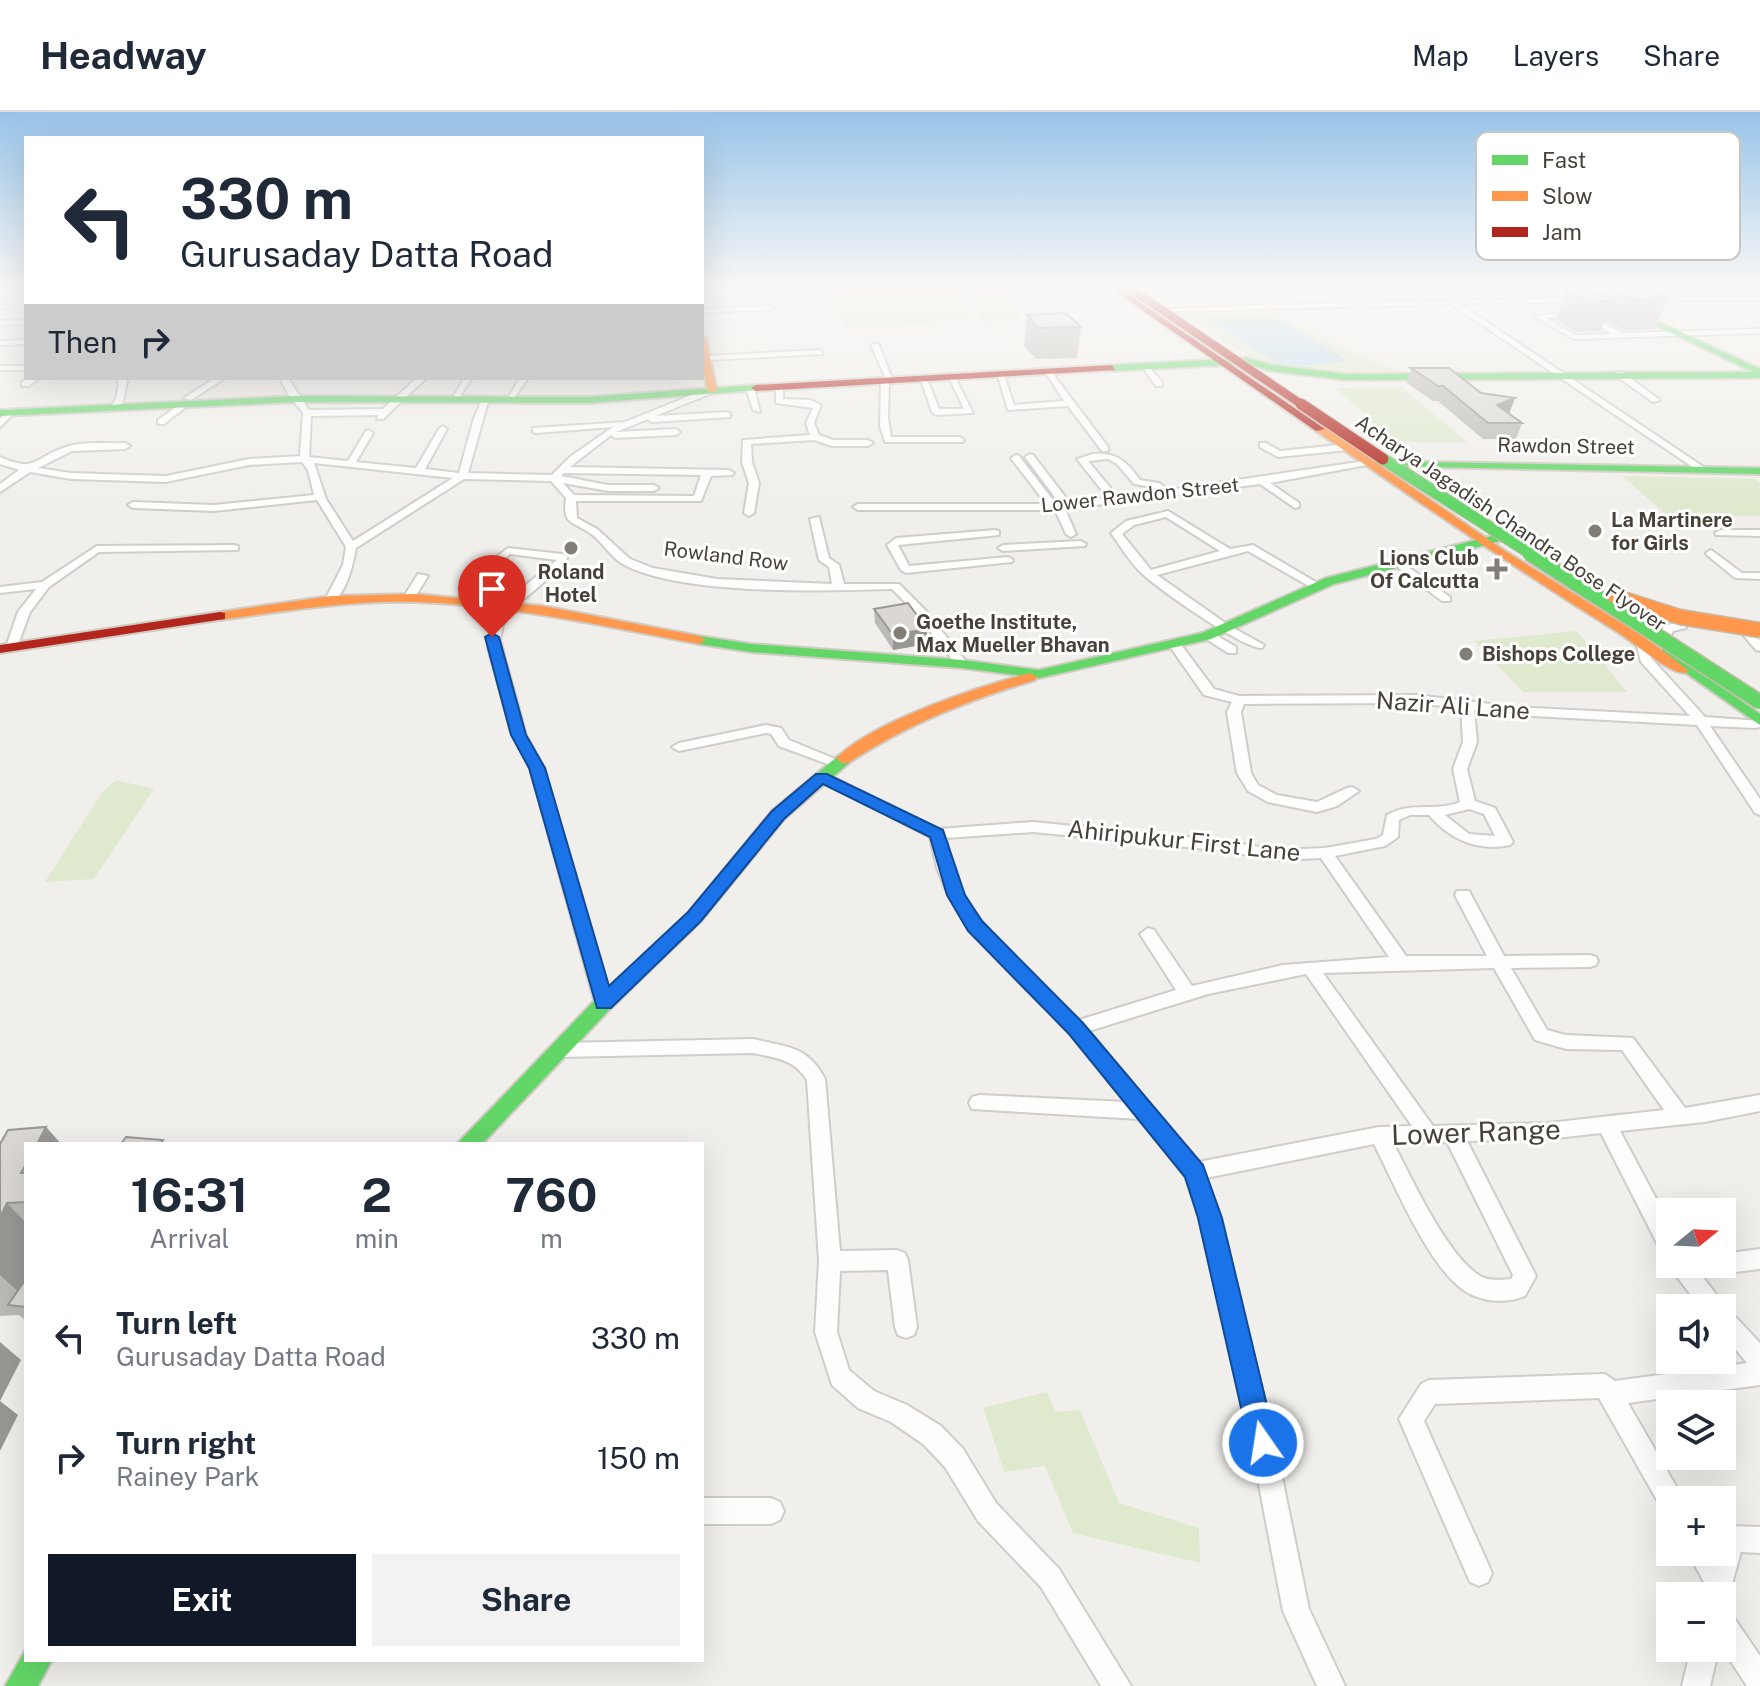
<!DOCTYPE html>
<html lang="en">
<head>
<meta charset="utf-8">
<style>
  body { margin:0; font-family:"Public Sans",sans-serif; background:#f2f2f3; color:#1f2937; height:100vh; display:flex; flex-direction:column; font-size:30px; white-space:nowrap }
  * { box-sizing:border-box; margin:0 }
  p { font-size:26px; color:#747a83 }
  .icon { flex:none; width:44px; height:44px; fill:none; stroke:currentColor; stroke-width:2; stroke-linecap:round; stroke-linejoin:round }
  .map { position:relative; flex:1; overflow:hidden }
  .drawer { position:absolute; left:24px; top:1030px; width:680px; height:520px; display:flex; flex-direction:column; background:#fff; border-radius:0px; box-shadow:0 8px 32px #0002 }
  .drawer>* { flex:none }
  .top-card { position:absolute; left:24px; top:24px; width:680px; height:244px; border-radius:0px; box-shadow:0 8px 32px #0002; background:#fff; color:#1f2937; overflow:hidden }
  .needle { width:52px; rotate:72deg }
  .buttons { position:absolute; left:1656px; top:1086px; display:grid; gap:16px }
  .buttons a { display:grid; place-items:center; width:80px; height:80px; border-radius:0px; background:#fff; box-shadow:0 8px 32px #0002; font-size:40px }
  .pin { position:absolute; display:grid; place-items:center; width:68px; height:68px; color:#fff; margin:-82px -34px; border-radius:50% 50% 50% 0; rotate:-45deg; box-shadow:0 0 8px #0007 }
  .pin .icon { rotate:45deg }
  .me { position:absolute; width:88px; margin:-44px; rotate:347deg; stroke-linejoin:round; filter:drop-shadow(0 0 6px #0008) }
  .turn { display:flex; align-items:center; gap:28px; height:168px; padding:0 24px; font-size:36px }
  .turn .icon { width:104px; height:104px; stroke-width:2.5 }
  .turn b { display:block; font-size:56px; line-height:68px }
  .then { display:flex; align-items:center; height:76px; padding:0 24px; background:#0003; gap:16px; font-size:30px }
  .eta { display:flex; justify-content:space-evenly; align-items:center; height:136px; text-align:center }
  .eta b { font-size:48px; font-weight:700; line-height:56px }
  .primary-button { display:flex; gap:16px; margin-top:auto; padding:16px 24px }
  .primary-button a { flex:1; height:92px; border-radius:0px; background:#111827; color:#fff; font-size:32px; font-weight:700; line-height:92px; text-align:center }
  .primary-button a+a { background:#f2f2f3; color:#1f2937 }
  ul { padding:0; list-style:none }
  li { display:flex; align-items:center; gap:24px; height:120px; padding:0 24px }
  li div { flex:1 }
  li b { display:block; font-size:30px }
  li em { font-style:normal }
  header { display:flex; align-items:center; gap:48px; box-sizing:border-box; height:112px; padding:0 40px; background:#fff; border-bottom:2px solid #e0e1e3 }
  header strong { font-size:38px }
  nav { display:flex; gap:44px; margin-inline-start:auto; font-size:28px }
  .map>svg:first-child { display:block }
</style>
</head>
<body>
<header>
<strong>Headway</strong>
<nav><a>Map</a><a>Layers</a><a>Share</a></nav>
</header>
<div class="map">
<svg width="1760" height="1574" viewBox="0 0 1760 1574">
  <rect width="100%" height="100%" fill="#f1efeb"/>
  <g fill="#dfe9ce">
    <path d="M1256 175H1392L1397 178 1263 181Z"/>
    <path d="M947 177 974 208 849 217 825 185Z"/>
    <path d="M1003 184 1023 209 984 211 965 186Z"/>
    <path d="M1273 199C1317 226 1360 246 1409 262H1340L1263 253 1183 203Z"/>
    <path d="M1402 275 1467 330H1396L1335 276Z"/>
    <path d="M1622 364 1755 367 1760 371V404L1667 403Z"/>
    <path d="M1577 519 1627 580H1523L1474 529Z"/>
    <path d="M116 668 154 677 94 767 45 770 103 679Z"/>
    <path d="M1047 1280 1055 1300 1080 1298 1119 1391 1199 1416 1200 1451 1073 1421 1045 1354 1004 1360 983 1296Z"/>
  </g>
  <path fill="#c0dbeb" d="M1251 204 1280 208 1343 246 1346 250 1301 254 1274 250 1207 207Z"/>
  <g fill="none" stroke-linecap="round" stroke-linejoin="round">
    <g stroke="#cfcdc9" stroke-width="4">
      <g id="street">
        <path d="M3 175H12L0 180V176Z"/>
        <path d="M847 175H884L702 186V182Z"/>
        <path d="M1248 175H1255L1274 193 1417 189 1397 175H1404L1426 189 1584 186 1582 189 1460 192 1708 358 1700 360 1451 192 1154 200 1151 198 1266 193Z"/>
        <path d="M1760 184V188L1646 189 1643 187Z"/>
        <path d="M0 192 11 194 0 196Z"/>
        <path d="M771 194 773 197 702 201V197Z"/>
        <path d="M1580 200 1623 221 1760 217V221L1574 227 1534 204ZM1579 204 1612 222 1575 223 1546 206Z"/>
        <path d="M26 208V212L0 213V209Z"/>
        <path d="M26 228V232L0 233V229Z"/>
        <path d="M875 231 879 233 892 267 885 265 871 233Z"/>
        <path d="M820 238 823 242 708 248 704 246 708 244Z"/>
        <path d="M1141 253H1147L1162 270V274H1156Z"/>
        <rect x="0" y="254" width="26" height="4"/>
        <path d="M1044 258H1050L1108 335V339H1102L1068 294 1008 298 997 261 1004 263 1014 293 1064 289Z"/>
        <path d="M1616 260H1622L1660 288 1653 290 1616 264Z"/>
        <path d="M948 263 955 265 973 301 936 303 932 300 920 265 927 267 939 297H964Z"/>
        <path d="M30 266H40L28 274H22V270Z"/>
        <path d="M115 266H124L127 270 123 290 115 298 111 295 116 287 119 270Z"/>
        <path d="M215 266H225L191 288 184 286Z"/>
        <path d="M280 266H288L309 298 383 297 417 266H426L383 307H377L378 303 311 304 309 345 348 349 366 319 369 318 373 321 356 350 416 356 439 317 443 314 447 317 425 357 459 361 474 306 483 286H489L468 361 552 363 570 345 613 315 536 321 533 320V316L625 310 709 276H715V280L655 304 727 300 730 301V305L652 310 648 307 616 320 676 317 680 320 676 323 615 326 611 323 570 355 729 358 734 361 732 363 711 364 701 389H576L577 406 597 417 630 447 653 456 717 467 832 472 829 455 819 448 810 407 819 405 829 446 839 453 844 472H899L925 498 968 552 962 556 958 555 917 502 892 477C826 479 677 484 621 451 609 443 602 429 590 421 572 409 562 413 566 386L551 369 464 367 356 436C353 453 346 483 331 491L325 488 343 453 346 435 317 388 214 399 133 396 128 393 133 390 214 393 314 383 308 358 302 350 249 353 166 370 71 367 30 360 0 380V372L19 358 0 352V345C37 361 33 346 66 335 83 329 107 332 125 331L130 334 125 337 72 339 38 356 71 361 166 364 249 347 300 344 303 301 288 282ZM314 351 453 366 353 429 326 387ZM564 361 701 363 694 384 574 383 563 371 608 379H654L659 376 654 373H608L561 364Z"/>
        <path d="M464 266H472L460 284H454Z"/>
        <path d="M520 266H528L514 286H508Z"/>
        <path d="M885 267 889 269 888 307 891 325H960L964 328 963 330H885L880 314 881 269Z"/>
        <path d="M776 272 783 274V287L810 288 821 293 814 311 819 323 833 328H868L873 331 868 334H832L814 328 751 332 752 350 759 371 754 401 749 404 744 401 749 371 742 350 743 328 810 323 806 311 813 296 776 291Z"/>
        <path d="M750 274 754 276 760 300 753 298 746 276Z"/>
        <path d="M183 290 190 292 164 312H158V308Z"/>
        <path d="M11 297 15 300 0 315V307Z"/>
        <path d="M1260 331H1266L1280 339 1348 332 1353 335 1348 338 1278 345 1260 335Z"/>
        <path d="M1093 342C1116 340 1127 349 1140 368L1159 371 1169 378 1372 348 1377 351 1270 371 1299 391V395L1295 396 1260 372 1065 397 1076 422 1071 425 1066 422 1055 398H858L853 395 858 392H1046L1011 346 1016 343 1019 344 1056 392H1060L1025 345 1030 342 1033 343 1070 391 1108 386 1077 347ZM1108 347 1117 352 1134 372 1153 375 1158 379 1118 385 1088 349Z"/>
        <path d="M1168 399 1230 437 1253 433 1324 475 1314 477 1248 439 1157 463 1228 513 1264 533 1262 536C1244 537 1163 480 1146 465 1132 454 1121 435 1111 421L1126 409ZM1166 405 1220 439 1151 458 1122 422 1134 413Z"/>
        <path d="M995 418 999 419V423L898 433 909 454 1008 445 1013 448 1012 450 906 461 901 458 887 433 896 426Z"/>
        <path d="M1720 418H1760V424L1716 423 1715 421Z"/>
        <path d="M1081 429 1086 432 1085 434 1003 439 998 436 1003 433Z"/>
        <path d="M234 433 238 434V438L99 440 49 475 30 500 16 538H8L6 535 18 500 36 477 0 481V475L42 470 97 434Z"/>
        <path d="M508 436 562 442 567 445 566 451 516 494 503 512 500 528 526 623 544 656 613 891 610 896H598L595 891 530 656 512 623 488 536 492 512 515 482 473 474 468 467ZM510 442 557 448 522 476 481 469Z"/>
        <path d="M1711 438 1742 461H1760V467L1735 466 1707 443 1706 441Z"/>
        <path d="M1397 447 1450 485V489H1442L1393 452 1392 450Z"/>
        <path d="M418 462 428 464 413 488H405L403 486Z"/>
        <path d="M1682 509 1686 510V516L1673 519 1669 528 1648 532 1651 546 1705 605 1760 609V615L1755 616 1710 614 1760 687V703L1755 701 1697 613 1516 603 1474 598 1477 630 1467 657 1475 689 1495 696 1513 730 1510 733C1478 740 1449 727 1429 703H1410L1399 708 1398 725 1385 734 1335 744 1406 844H1487L1455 783 1457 779H1469L1504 844 1590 843 1596 845 1598 849 1596 853 1590 855 1511 856 1547 918 1566 923 1633 926 1685 996 1760 983V999L1704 1010 1620 1019 1670 1113V1144L1662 1141 1601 1021 1548 1027 1467 1029 1536 1164 1525 1184C1506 1192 1482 1190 1465 1179 1429 1156 1394 1071 1374 1032L1206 1066 1220 1106 1275 1331 1309 1497 1345 1574H1317L1283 1499 1251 1331 1200 1106 1185 1064 1139 1007 972 997 969 991 972 985 979 983 1126 990 1070 921 969 818 948 783 937 756 930 725 814 665 821 661 826 662 939 717 1033 710 1217 728 1278 738 1325 736 1376 727 1383 723 1387 703C1411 689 1437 700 1460 690L1453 657 1463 630 1461 596 1416 591 1244 592 1241 600 1251 661 1258 673 1277 683 1317 690 1347 676 1352 675 1359 679 1337 694 1317 700 1268 690 1248 679 1237 661 1227 600 1232 590 1204 583 1169 533 1171 530H1179L1214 577 1239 584 1416 583 1516 595 1690 604 1641 550 1636 530 1660 522 1664 514ZM1469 697 1484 702 1495 724 1469 722 1445 703ZM1033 720 1217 738 1278 748 1321 746 1389 845 1283 853 1192 874 1154 818 1148 816 1140 822 1176 878 1079 908C1043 872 990 829 965 785 955 767 950 746 946 726ZM1494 856 1535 928 1566 937 1622 938 1664 998 1548 1011 1433 1014 1323 861ZM1306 862 1412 1014 1379 1015 1198 1050 1089 919 1208 882ZM1447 1030 1513 1163 1511 1167C1501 1168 1488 1169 1480 1164 1446 1143 1412 1066 1393 1031Z"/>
        <path d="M1209 519 1236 535V541H1228L1205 526V520Z"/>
        <path d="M1750 520 1760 528V539L1756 538 1744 524Z"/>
        <path d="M766 613 781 616 789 628 845 651 838 655 833 654 779 634 771 622 766 621 679 639 672 635 679 631Z"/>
        <path d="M753 927C787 935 808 934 825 967L840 1139 897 1138 905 1141 908 1148 917 1215 914 1223 906 1226 898 1223 895 1215 888 1158 840 1159 837 1220 849 1258 874 1279 907 1293 941 1314 963 1337 996 1391 1059 1457 1131 1574H1101L1041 1475 978 1409 945 1355 923 1332 891 1310 858 1296 832 1273 815 1220 819 1149 807 968C794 947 776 946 753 941L561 945 555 943 552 938 555 933 561 931Z"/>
        <path d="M1760 1137V1157L1702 1164 1726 1195 1760 1231V1273L1628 1291 1684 1388H1670V1400L1662 1397 1599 1286 1435 1292 1424 1309 1492 1461 1488 1470 1479 1474 1470 1470 1399 1307 1421 1272 1429 1268 1605 1262 1615 1269 1747 1251 1722 1221V1196H1701L1671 1157 1673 1152H1722V1142Z"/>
        <path d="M702 1386H771L780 1390 784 1399 780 1408 771 1412H702Z"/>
        <path d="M1731 1414 1760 1415V1441L1741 1440 1726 1493 1722 1495V1484H1704L1706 1474 1688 1440H1722V1418Z"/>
        <path d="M1722 1499 1732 1503 1760 1544V1574H1747L1722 1536Z"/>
        <path d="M1691 1536H1719L1710 1574H1682Z"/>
      </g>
    </g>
    <g stroke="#d0ccc3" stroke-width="4">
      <g id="fast">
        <path d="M1575 175H1584L1760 257V266L1345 268 1272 259 1247 252 1112 259 1108 256 1112 253 1247 246 1273 253 1345 262 1753 260Z"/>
        <path d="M756 273 759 278 588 291 297 290 0 304V298L297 284 588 285Z"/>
        <path d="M1373 349 1760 356V362L1377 354 1372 351Z"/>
        <path d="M1504 421 1508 423V427L1334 472 1211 527 1039 566 962 556 751 540 699 532 692 528 699 524 751 532 962 548 1039 558 1202 521 1326 466Z"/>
        <path d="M1667 537 1760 602V613L1662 544V538Z"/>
        <path d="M844 642 852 647 850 650 784 707 701 809 611 896 482 1032H457L597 886 689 801 772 699 838 644Z"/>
        <path d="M26 1537V1548H52L38 1574H5Z"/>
      </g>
    </g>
    <g stroke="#d0ccc3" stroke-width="4">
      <g id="slow">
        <path d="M702 223 706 226 717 278 712 281 707 278 702 249Z"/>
        <path d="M1316 315H1324L1505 439 1647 527 1688 558 1686 561C1671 563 1633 530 1619 521 1516 457 1416 388 1316 319Z"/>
        <path d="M415 482 543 494 699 524 706 528 699 532C605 514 511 493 415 490 349 488 285 499 220 508L213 504 220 500 331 484Z"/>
        <path d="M1030 561 1037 565 1035 568C969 588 908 612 850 650L844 652 836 647C870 610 981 574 1030 561Z"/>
      </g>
    </g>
    <g stroke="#d0ccc3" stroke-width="4">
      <g id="jam">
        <path d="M1109 175H1118L1325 317 1316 319Z"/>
        <path d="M1112 253 1115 258 756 279 751 276 756 273Z"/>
        <path d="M220 500 225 501V507L0 541V533Z"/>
      </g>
    </g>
    <use href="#street" fill="#fdfdfc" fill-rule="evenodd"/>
    <use href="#fast" fill="#63d668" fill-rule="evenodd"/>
    <use href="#slow" fill="#ff974d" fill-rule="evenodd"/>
    <use href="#jam" fill="#b3261e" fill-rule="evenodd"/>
    <g stroke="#c7bba9" stroke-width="13" stroke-linecap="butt">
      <path id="fast-bridge-far1" d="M1383 347 1533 443"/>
    </g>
    <g stroke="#c7bba9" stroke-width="17" stroke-linecap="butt">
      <path id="fast-bridge" d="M1529 441 1760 590"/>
    </g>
    <g stroke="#c7bba9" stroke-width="17" stroke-linecap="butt">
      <path id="slow-bridge" d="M1614 484 1680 505 1760 518"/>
    </g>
    <g stroke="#c7bba9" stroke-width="10" stroke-linecap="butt">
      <path id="jam-bridge-far1" d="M1128 175 1304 294"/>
    </g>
    <g stroke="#c7bba9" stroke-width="13" stroke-linecap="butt">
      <path id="jam-bridge" d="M1301 292 1383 347"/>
    </g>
    <use href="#fast-bridge-far1" stroke="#63d668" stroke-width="11"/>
    <use href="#fast-bridge" stroke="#63d668" stroke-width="14"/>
    <use href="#slow-bridge" stroke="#ff974d" stroke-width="14"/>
    <use href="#jam-bridge-far1" stroke="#b3261e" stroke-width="8"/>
    <use href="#jam-bridge" stroke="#b3261e" stroke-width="11"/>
  </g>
  <g fill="#bcbab6">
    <path d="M1608 176 1668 187 1655 217 1624 218 1605 209 1601 219 1576 220 1556 208 1567 179 1605 185Z"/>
    <path d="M1027 203 1081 215 1077 246 1036 247 1024 234Z"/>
    <path d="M1411 256 1509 302 1522 311 1516 327H1483L1438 289H1433L1407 271Z"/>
    <path d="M874 497 927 517V532L893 538 875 511Z"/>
    <path d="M46 1015 61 1032H26V1209L19 1203 0 1204V1032Z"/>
  </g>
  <g fill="#999794">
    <path d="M1515 286 1509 302 1497 293Z"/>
    <path d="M927 517V532L893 538V523Z"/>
    <path d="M46 1015 61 1032H37Z"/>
    <path d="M7 1091 26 1111V1187L0 1163V1105Z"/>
    <path d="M0 1230 21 1248 0 1289 18 1303 0 1339Z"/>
  </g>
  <g fill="#dbd8d4" stroke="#999794" stroke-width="2">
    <path d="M1640 175 1668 187 1636 188 1608 176Z"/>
    <path d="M1590 178 1613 189 1588 190 1567 179Z"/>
    <path d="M1061 201 1067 202 1081 215 1038 216 1027 203Z"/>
    <path d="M1411 256H1449L1481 281 1515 286 1497 293 1522 311H1488L1443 274H1438Z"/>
    <path d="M908 491 927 517 893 523 874 497Z"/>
    <path d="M46 1015 37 1032H26V1052L21 1061H26V1090L7 1091 0 1105V1032L8 1018Z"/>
    <path d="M126 1025 163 1028 160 1032H121Z"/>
    <path d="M26 1167V1195L8 1193Z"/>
  </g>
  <linearGradient id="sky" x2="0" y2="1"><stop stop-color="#98c4e9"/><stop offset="0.44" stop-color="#f9f8f6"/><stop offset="1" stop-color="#f9f8f6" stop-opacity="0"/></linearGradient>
  <rect width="1760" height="395" fill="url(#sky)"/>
  <path fill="#1a73e8" stroke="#114b97" stroke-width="2" d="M492 521 499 525 526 623 545 656 609 874 688 800 772 699 816 662H827L943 718 965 783 982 809 1083 911 1203 1053 1222 1106 1276 1331 1272 1341 1263 1345 1253 1341 1249 1331 1198 1106 1185 1065 1069 922 968 819 947 783 930 725 823 672 784 707 701 809 611 896H597L529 656 511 623 485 525Z"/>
  <g fill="#827e77" stroke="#fff" stroke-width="3">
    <circle cx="1595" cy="419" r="8"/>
    <circle cx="571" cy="436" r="8"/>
    <path d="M1493 445h8v8h8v8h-8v8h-8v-8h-8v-8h8z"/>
    <circle cx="900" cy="521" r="8"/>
    <circle cx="1466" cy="542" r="8"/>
  </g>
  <g text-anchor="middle" stroke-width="6" stroke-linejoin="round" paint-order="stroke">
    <g font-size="20" fill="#474138" stroke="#fff">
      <text transform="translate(1566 334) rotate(1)" y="7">Rawdon Street</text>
      <text transform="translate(1140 383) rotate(-6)" y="7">Lower Rawdon Street</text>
      <text transform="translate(1511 411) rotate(34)" y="7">Acharya Jagadish Chandra Bose Flyover</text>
      <text transform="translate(726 444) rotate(7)" y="7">Rowland Row</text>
    </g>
    <g font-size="20" font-weight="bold" fill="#474138" stroke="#fff" text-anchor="start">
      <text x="1611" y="415">La Martinere<tspan x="1611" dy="23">for Girls</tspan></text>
      <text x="1479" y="453" text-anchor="end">Lions Club<tspan x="1479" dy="23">Of Calcutta</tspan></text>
      <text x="571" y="467" text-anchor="middle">Roland<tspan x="571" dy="23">Hotel</tspan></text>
      <text x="916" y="517">Goethe Institute,<tspan x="916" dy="23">Max Mueller Bhavan</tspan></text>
      <text x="1482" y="549">Bishops College</text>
    </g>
    <g font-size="24" fill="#474138" stroke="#fff">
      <text transform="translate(1453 594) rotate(4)" y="8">Nazir Ali Lane</text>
      <text transform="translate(1184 729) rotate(6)" y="8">Ahiripukur First Lane</text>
    </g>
    <g font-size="28" fill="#474138" stroke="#fff">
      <text transform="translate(1476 1020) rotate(-2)" y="10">Lower Range</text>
    </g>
  </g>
  <rect x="1476" y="20" width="264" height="128" rx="12" fill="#fff" stroke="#c8c6c3" stroke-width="2"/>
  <rect x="1492" y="43" width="36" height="10" fill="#63d668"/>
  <rect x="1492" y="79" width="36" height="10" fill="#ff974d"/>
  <rect x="1492" y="115" width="36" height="10" fill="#b3261e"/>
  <g font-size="22" fill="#474138">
    <text x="1542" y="56">Fast</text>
    <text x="1542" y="92">Slow</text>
    <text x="1542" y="128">Jam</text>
  </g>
</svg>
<div class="buttons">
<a><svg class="needle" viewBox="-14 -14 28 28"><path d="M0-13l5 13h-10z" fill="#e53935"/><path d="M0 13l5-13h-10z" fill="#747a83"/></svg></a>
<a><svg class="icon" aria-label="sound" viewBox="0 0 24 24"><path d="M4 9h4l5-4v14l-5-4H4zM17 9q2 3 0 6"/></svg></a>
<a><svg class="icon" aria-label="layers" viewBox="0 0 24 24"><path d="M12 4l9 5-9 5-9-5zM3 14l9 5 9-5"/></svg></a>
<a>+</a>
<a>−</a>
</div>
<div class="pin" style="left:492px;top:525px;background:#d93025"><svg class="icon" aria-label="arrive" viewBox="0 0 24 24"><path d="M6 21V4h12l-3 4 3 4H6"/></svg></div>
<svg class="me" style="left:1263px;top:1331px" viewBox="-20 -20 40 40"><circle r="17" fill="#1a73e8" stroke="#fff" stroke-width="3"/><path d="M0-11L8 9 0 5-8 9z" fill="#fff"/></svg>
<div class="top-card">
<div class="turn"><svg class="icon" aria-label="left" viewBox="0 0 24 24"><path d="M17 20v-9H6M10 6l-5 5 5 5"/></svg><div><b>330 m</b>Gurusaday Datta Road</div></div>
<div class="then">Then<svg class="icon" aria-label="right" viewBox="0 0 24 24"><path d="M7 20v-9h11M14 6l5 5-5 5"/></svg></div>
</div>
<section class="drawer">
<div class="eta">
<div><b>16:31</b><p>Arrival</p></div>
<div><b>2</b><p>min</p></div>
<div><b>760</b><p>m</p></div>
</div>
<ul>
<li><svg class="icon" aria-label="left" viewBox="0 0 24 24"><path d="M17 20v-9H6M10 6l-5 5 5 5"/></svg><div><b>Turn left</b><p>Gurusaday Datta Road</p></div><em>330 m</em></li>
<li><svg class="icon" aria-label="right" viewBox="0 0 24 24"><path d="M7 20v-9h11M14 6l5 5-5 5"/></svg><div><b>Turn right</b><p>Rainey Park</p></div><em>150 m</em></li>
</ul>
<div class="primary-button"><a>Exit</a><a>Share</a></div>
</section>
</div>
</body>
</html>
